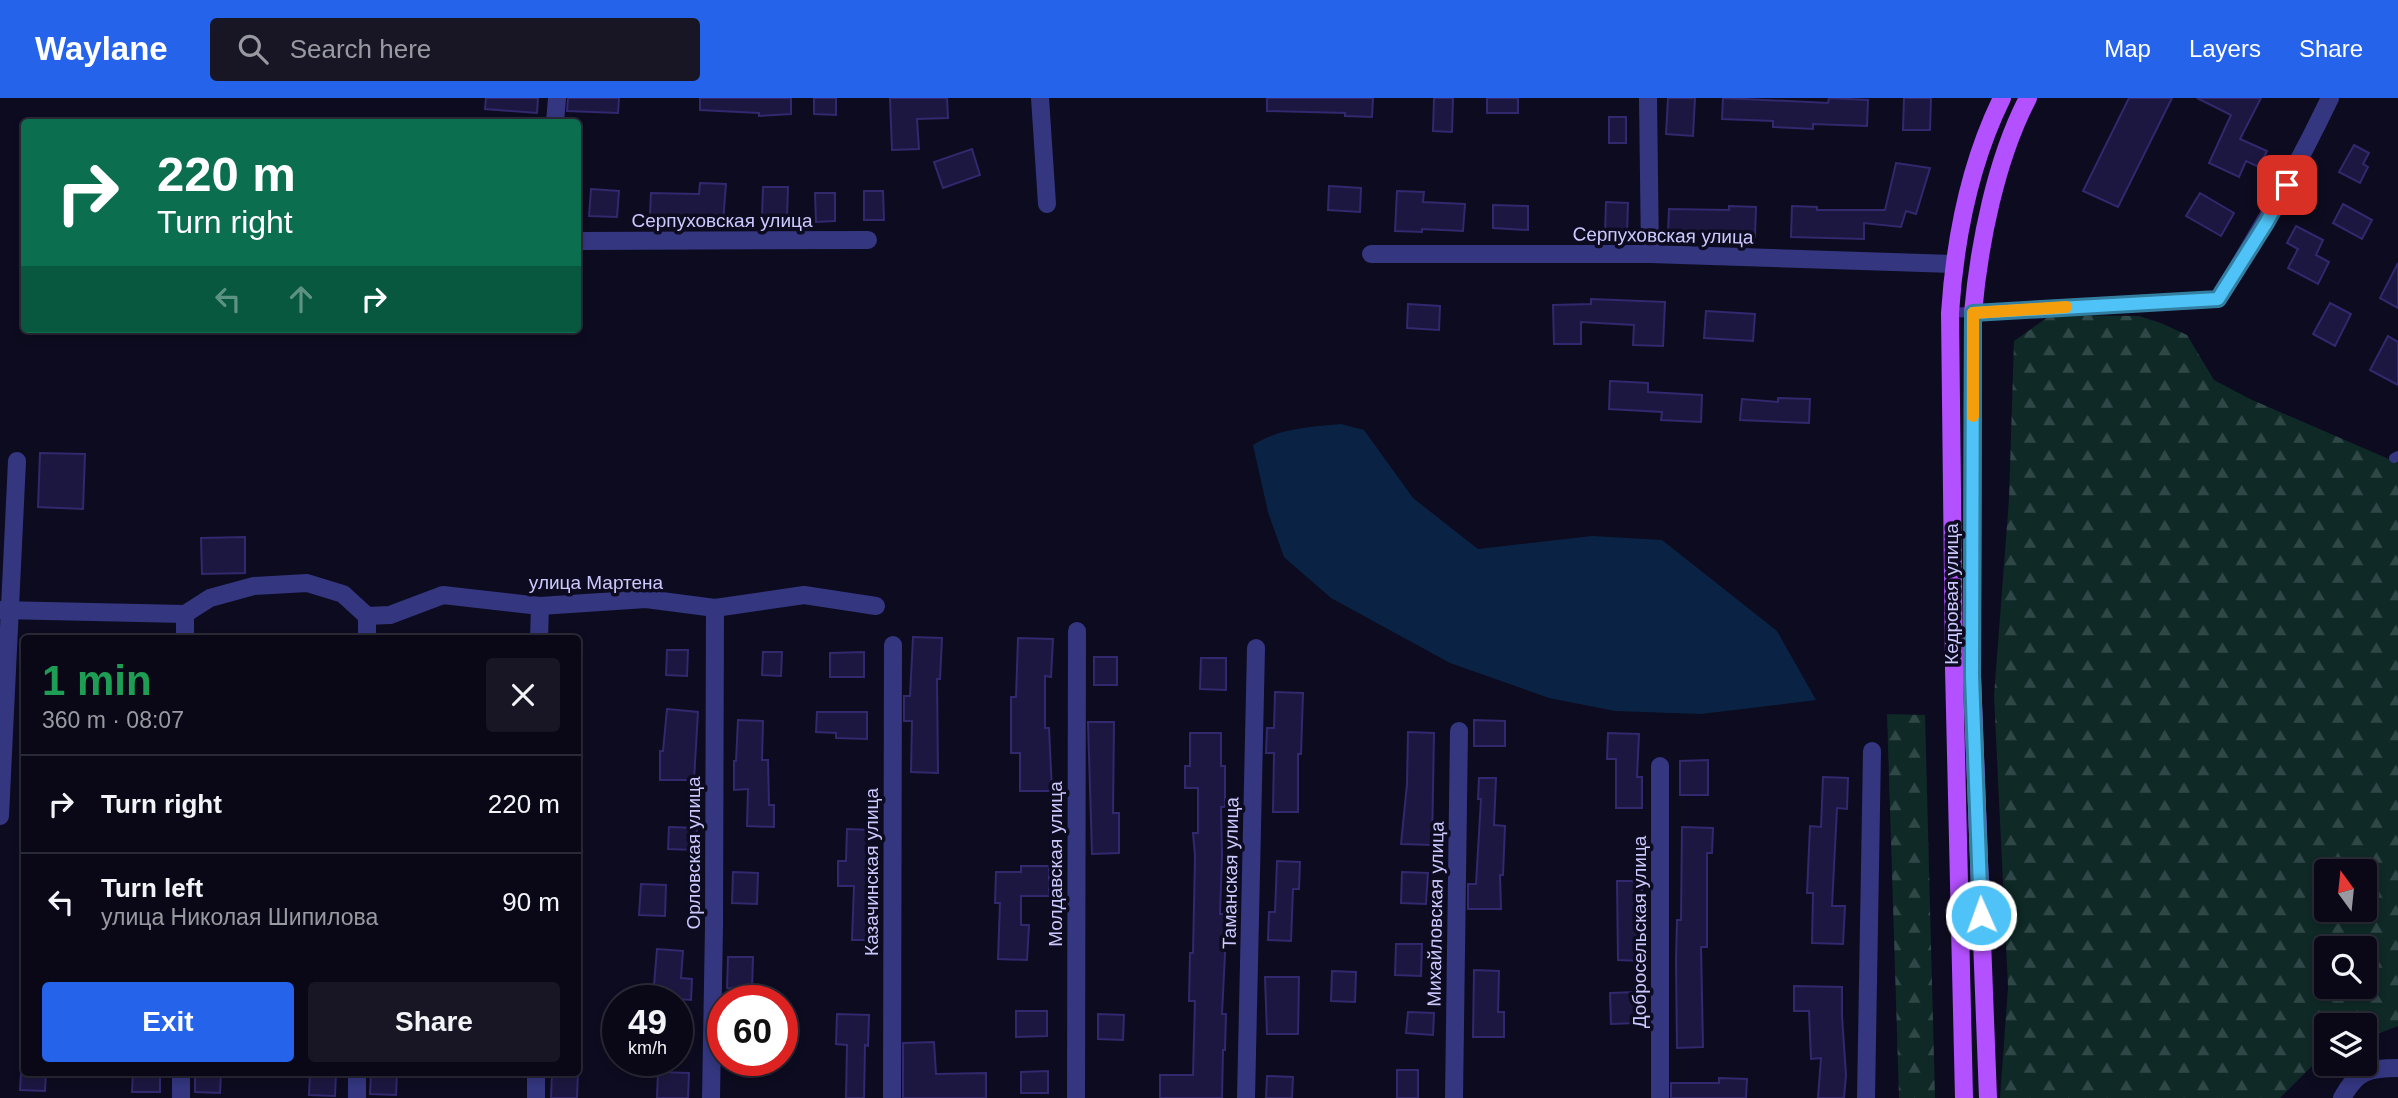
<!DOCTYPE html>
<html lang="en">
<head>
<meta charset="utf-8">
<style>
  body { margin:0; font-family:Arial,sans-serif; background:#181624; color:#f1f3f6; height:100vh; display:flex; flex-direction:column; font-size:26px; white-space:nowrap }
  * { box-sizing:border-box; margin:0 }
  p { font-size:23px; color:#999aa1 }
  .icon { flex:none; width:38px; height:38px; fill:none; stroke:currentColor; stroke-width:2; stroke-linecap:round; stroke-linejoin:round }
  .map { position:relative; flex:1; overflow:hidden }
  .side { position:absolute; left:21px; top:537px; width:560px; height:441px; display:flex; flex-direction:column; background:#0a0817; border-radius:7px; box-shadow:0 4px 10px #0003,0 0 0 2px #2a2936 }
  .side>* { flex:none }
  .guide { position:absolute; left:21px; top:21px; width:560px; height:214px; border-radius:7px; box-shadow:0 4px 10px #0003,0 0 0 2px #2a2936; background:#0b6e4f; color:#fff; overflow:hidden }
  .needle { width:46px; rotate:345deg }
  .controls { position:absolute; left:2314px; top:761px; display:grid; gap:14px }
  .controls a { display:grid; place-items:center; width:63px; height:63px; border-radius:7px; background:#0a0817; box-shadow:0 4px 10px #0003,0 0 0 2px #2a2936; font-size:35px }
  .speed { position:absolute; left:602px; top:887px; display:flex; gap:14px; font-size:35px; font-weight:700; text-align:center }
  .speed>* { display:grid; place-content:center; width:91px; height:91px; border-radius:50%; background:#0a0817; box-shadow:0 4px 10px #0003,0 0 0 2px #2a2936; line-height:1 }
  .speed small { font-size:18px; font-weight:400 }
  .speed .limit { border:10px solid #d22; background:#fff; color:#111 }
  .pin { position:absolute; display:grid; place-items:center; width:60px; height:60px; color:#fff; margin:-30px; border-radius:14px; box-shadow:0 4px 10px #0006 }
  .me { position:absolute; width:77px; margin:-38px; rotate:358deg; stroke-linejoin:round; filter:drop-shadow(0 0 5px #0008) }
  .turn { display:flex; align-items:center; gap:24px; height:147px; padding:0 21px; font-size:32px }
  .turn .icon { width:91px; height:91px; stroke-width:2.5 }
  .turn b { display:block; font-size:49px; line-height:60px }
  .lanes { display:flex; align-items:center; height:66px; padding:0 21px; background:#0003; justify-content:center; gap:35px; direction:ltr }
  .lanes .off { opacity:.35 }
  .round { display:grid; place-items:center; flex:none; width:74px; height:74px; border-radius:7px; background:#181624 }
  .summary { display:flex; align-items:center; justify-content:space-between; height:119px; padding:0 21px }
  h1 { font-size:42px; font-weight:700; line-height:52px; color:#1e9e55 }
  .button { display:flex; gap:14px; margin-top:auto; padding:14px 21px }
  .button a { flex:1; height:80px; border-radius:7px; background:#2563eb; color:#fff; font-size:28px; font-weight:700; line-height:80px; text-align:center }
  .button a+a { background:#181624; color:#f1f3f6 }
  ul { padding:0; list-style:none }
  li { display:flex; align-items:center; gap:21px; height:98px; padding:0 21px; border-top:2px solid #2a2936 }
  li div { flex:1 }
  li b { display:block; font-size:26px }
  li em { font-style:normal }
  header { display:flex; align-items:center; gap:42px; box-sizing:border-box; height:98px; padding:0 35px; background:#2563eb; color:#fff }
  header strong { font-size:33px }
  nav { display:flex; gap:38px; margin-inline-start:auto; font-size:24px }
  .search { width:490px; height:63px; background:#181624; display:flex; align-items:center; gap:18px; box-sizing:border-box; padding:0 24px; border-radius:7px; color:#999aa1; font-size:26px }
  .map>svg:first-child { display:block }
</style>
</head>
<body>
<header>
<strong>Waylane</strong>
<div class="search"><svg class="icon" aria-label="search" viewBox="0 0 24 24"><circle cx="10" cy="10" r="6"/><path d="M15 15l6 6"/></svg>Search here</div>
<nav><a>Map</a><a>Layers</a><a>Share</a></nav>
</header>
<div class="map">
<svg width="2398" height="1000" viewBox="0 0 2398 1000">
  <defs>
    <pattern id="forest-firs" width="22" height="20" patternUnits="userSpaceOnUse" patternTransform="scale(1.75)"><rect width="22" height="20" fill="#0e2926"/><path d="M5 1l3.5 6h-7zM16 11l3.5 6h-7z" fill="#304747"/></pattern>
  </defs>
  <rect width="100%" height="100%" fill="#0d0b1f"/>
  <g fill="url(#forest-firs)" fill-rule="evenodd">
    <path d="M2051 217 2139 218 2161 225 2187 237 2214 282 2250 301 2398 365V928L2364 941V928H2326V964L2317 963 2280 1000H2000L2008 889 1994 598 2009 401 2014 243ZM2326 774H2364V812H2326ZM2326 850H2364V889H2326Z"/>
    <path d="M1887 616 1925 617 1935 1000H1899Z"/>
  </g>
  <path fill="#0a2344" d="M1341 326 1364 332 1413 400 1478 451 1592 438 1662 442 1777 533 1816 602 1701 616 1615 613 1549 600 1450 565 1331 500 1284 459 1268 414 1253 347C1279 330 1311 329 1341 326Z"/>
  <g fill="#1c1740" stroke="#31286d" stroke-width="2">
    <path d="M486 0H538L537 15 485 11Z"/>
    <path d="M568 0H619L618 15 567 13Z"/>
    <path d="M700 0H791V16L759 18V15L700 12Z"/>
    <path d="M814 0H836V17L814 16Z"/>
    <path d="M890 0H947L948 20 917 21 919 51 892 52Z"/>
    <path d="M1267 0H1373L1372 19 1345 18V15L1267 13Z"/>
    <path d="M1434 0H1453L1452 34 1433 33Z"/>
    <rect x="1487" y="0" width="31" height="15"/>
    <path d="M1668 0H1695L1693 38 1666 36Z"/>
    <path d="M1723 0 1828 5 1829 0 1868 2 1867 28 1813 26V31L1773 29V23L1722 21Z"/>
    <path d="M1904 0H1931L1930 32H1903Z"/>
    <path d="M2129 0H2172L2118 109 2083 93Z"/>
    <path d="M2197 0H2261L2240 41 2267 53 2259 69 2246 63 2239 79 2209 65 2231 17Z"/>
    <rect x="1609" y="19" width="17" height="26"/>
    <path d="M2354 47 2369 55 2363 66 2368 69 2360 85 2339 74Z"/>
    <path d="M972 51 980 77 943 90 934 64Z"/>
    <path d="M1896 65 1930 70 1916 116 1906 113 1901 129 1864 125V141L1791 139 1792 108 1817 109V112H1885Z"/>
    <path d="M700 85 726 86 723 124 698 122V119L650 117 651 95 699 96Z"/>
    <path d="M1329 88 1361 90 1360 114 1328 112Z"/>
    <path d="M763 89H788L787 120 762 119Z"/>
    <path d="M591 91 619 93 617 119 589 118Z"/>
    <path d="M864 93H883L884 122H864Z"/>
    <path d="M1397 93 1424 94 1423 104 1465 106 1463 133 1422 131V134L1395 133Z"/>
    <path d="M815 95H835V123L816 124Z"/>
    <path d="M2200 95 2234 115 2221 138 2186 118Z"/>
    <path d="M1606 104 1628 105 1627 137 1605 136Z"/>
    <path d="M2343 106 2372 122 2362 141 2333 125Z"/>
    <path d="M1493 107 1528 108V132L1493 130Z"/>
    <path d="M1729 108 1756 109 1755 139 1668 135 1669 111 1729 112Z"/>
    <path d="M2296 128 2323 142 2316 157 2329 164 2318 186 2288 170 2298 151 2287 145Z"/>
    <path d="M2398 165V210L2380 200Z"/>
    <path d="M1591 201 1665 204 1663 248 1633 247 1634 227 1581 224V246H1554L1553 207 1591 206Z"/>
    <path d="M2330 205 2351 216 2335 248 2313 236Z"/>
    <path d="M1408 206 1440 208 1439 232 1407 230Z"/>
    <path d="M1706 213 1755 216 1753 243 1704 240Z"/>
    <path d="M2388 238 2398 244V287L2370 272Z"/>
    <path d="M1610 283 1648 285V294L1702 297 1701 324 1661 322 1662 314 1609 311Z"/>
    <path d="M1778 300 1810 301 1809 325 1740 322 1742 301 1778 304Z"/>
    <path d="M40 355 85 356 83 411 38 409Z"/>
    <path d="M245 439V475L202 476 201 440Z"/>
    <path d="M913 539 942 540 940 581H937L938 675 911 674 912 623H904V598H910Z"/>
    <path d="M1018 540 1053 541 1051 579 1045 578V630H1049L1052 693H1020V655H1011V599H1016Z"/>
    <path d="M667 552H688L687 578 666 577Z"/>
    <path d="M763 554H782L781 578 762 577Z"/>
    <path d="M864 554V579H830V555Z"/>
    <rect x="1094" y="559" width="23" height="28"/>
    <path d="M1201 560H1226V592L1200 591Z"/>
    <path d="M1275 594 1303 595 1301 656H1298V714H1273L1274 655H1266L1267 630H1274Z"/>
    <path d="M667 611 698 614 694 682H660V653H663Z"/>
    <path d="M817 614H867V641L836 640V635L816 634Z"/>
    <path d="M738 622 763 623 762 662H768L769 707H774V729L747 728 748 691 734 692V663H736Z"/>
    <path d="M1474 622 1505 623V648H1474Z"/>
    <path d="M1088 624H1114L1113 715H1119V755L1092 756Z"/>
    <path d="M1408 634 1434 635 1432 747 1401 746 1407 686Z"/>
    <path d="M1190 635H1221V668H1225V709H1221L1222 757 1220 816H1227L1222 916H1226L1225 952H1223L1222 1000H1160V977H1193L1195 903H1189L1190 855H1193L1195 758 1193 735H1198V690H1185V668H1190Z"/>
    <path d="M1608 635 1639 636 1637 679H1642V710H1616V661H1607Z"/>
    <path d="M1708 662V697H1680V663Z"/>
    <path d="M1823 679 1848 680 1847 711 1837 710 1832 808H1845L1843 846 1812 845 1813 795H1807L1810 728 1821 729Z"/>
    <path d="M1479 680H1496L1494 727 1505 728 1503 777H1500L1501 811H1468V786H1476L1481 701H1478Z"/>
    <path d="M669 729 697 730 696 752 668 751Z"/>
    <path d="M1682 729 1713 730 1712 755H1707V849H1701L1703 949 1677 950 1676 862 1677 822H1681Z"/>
    <path d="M847 731 871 732 869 751V812H871L870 842H852L854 788H838V763H846Z"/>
    <path d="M1277 763 1300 764 1299 791H1293L1291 843 1268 842 1269 814H1275Z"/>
    <path d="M1021 768H1049V798H1021V827H1029L1027 862 998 861 1000 805H995L996 774H1021Z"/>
    <path d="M733 774 758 775 757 806 732 805Z"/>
    <path d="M1402 774 1428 775 1426 806 1401 805Z"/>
    <path d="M1617 783H1642L1643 863 1618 862Z"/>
    <path d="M641 786 666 787 665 818 639 817Z"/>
    <path d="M1396 846H1422L1421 878 1395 877Z"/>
    <path d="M657 851 683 853 681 880 692 881 691 902 653 899Z"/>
    <path d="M728 859H753L752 891 727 890Z"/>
    <path d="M1474 872 1499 873 1498 914H1504V939H1473Z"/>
    <path d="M1332 873 1356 874 1355 904 1331 903Z"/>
    <path d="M1265 879H1299L1298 936H1267Z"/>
    <path d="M1794 888 1842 889V918L1846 977 1844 1000H1818L1821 960 1811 961 1809 913H1794Z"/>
    <path d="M1636 894 1637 925 1611 926 1610 895Z"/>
    <path d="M1016 913H1047V938L1016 939Z"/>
    <path d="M1408 914 1434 915 1433 937 1406 935Z"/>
    <path d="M837 916 869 917 868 948 865 947 864 1000H846L847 947 836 946Z"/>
    <path d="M1098 916 1124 917 1123 942 1098 941Z"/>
    <path d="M934 944 936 976 986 975V1000H903V945Z"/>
    <rect x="1397" y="972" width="21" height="28"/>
    <path d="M1048 973V995H1021V974Z"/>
    <path d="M658 974 689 975 688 1000H657Z"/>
    <path d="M21 975H46L45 993 20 992Z"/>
    <path d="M133 975H160V994H132Z"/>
    <path d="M195 975H221L220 995 195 994Z"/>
    <path d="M310 975H336L335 998 309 997Z"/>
    <path d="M371 975H397L396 997 370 996Z"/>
    <path d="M552 975H578L577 1000H551Z"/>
    <path d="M1267 978 1293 979 1292 1000H1266Z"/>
    <path d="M1719 980 1747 981 1746 1000H1671V985H1719Z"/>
  </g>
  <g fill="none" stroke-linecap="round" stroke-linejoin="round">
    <g stroke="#343680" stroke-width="10">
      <path d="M1950 215 2218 201"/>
      <path d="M2394 360 2398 358"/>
    </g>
    <g stroke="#343680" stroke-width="18">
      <path d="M1040 0 1047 106"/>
      <path d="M1648 0 1650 156"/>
      <path d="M555 24 557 0"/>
      <path d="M578 143 868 142"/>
      <path d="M1371 156H1650L1953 166"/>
      <path d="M2218 201C2260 135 2296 71 2330 0"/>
      <path d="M0 512 185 516 210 500 254 488 307 485 343 496 367 518 390 517 443 497 540 508 646 501 715 510 804 497 876 508"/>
      <path d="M185 541V516"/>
      <path d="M367 541V518"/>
      <path d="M539 541 540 508"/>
      <path d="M0 718 17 363"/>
      <path d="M181 1000V975"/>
      <path d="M357 1000V975"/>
      <path d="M536 1000V975"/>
      <path d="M711 1000 714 828 715 510"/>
      <path d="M892 1000 893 547"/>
      <path d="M1076 1000 1077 533"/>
      <path d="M1246 1000 1256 550"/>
      <path d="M1454 1000 1459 633"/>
      <path d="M1660 1000V668"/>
      <path d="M1866 1000 1872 653"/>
      <path d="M2342 1000C2357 973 2368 970 2398 970"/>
    </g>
    <g stroke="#b350ff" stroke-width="18">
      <path d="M1964 1000 1954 570 1950 215C1955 140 1969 67 2002 0"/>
      <path d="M1988 1000 1972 578 1973 215C1979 146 1996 61 2028 0"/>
    </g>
  </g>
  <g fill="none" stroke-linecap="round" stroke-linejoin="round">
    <g stroke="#337fa1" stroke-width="18">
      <path id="route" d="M1981 817 1972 578 1973 215 2218 201 2266 125 2287 87"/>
    </g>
    <use href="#route" stroke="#4fc3f7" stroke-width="12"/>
    <path stroke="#f59e0b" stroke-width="12" d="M1973 318V215L2066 209"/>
  </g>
  <g text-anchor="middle" stroke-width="7" stroke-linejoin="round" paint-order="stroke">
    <g font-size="19" fill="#ccc9ff" stroke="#0d0b1f">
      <text x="722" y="129">Серпуховская улица</text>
      <text transform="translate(1663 137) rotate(1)" y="7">Серпуховская улица</text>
      <text x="596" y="491">улица Мартена</text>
      <text transform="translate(1951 496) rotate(-90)" y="7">Кедровая улица</text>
      <text transform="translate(693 755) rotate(-90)" y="7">Орловская улица</text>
      <text transform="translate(1055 766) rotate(-90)" y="7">Молдавская улица</text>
      <text transform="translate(871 774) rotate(-90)" y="7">Казачинская улица</text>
      <text transform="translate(1230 775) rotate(-89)" y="7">Таманская улица</text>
      <text transform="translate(1435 816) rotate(-89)" y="7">Михайловская улица</text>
      <text transform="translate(1639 834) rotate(-90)" y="7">Добросельская улица</text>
    </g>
  </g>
</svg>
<div class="controls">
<a><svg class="needle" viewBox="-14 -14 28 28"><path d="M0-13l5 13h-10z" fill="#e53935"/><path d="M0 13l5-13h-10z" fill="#999aa1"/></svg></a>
<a><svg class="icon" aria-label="search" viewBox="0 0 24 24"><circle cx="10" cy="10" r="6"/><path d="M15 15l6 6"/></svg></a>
<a><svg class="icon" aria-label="layers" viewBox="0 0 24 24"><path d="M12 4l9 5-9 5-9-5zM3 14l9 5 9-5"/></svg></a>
</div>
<div class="speed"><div>49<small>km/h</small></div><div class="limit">60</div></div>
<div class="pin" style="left:2287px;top:87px;background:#d93025"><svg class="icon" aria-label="arrive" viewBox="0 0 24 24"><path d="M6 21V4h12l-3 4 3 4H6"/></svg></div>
<svg class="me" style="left:1981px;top:817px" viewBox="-20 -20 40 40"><circle r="17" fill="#4fc3f7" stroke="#fff" stroke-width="3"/><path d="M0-11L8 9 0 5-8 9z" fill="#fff"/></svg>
<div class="guide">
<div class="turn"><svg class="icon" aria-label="right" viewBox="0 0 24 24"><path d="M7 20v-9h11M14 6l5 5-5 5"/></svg><div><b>220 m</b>Turn right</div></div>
<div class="lanes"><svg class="icon off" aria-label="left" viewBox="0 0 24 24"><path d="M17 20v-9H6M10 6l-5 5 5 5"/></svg><svg class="icon off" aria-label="ahead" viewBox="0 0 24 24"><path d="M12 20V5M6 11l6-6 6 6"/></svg><svg class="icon" aria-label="right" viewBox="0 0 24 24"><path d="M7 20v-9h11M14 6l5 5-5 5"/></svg></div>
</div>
<section class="side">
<div class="summary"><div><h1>1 min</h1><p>360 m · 08:07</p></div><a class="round"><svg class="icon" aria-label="close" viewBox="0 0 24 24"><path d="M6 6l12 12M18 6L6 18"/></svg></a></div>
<ul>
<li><svg class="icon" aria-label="right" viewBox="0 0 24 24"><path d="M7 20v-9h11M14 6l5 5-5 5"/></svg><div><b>Turn right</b></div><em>220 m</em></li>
<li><svg class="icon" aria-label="left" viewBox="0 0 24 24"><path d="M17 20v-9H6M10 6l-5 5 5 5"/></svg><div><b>Turn left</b><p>улица Николая Шипилова</p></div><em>90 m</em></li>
</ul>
<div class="button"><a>Exit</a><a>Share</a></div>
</section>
</div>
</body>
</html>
